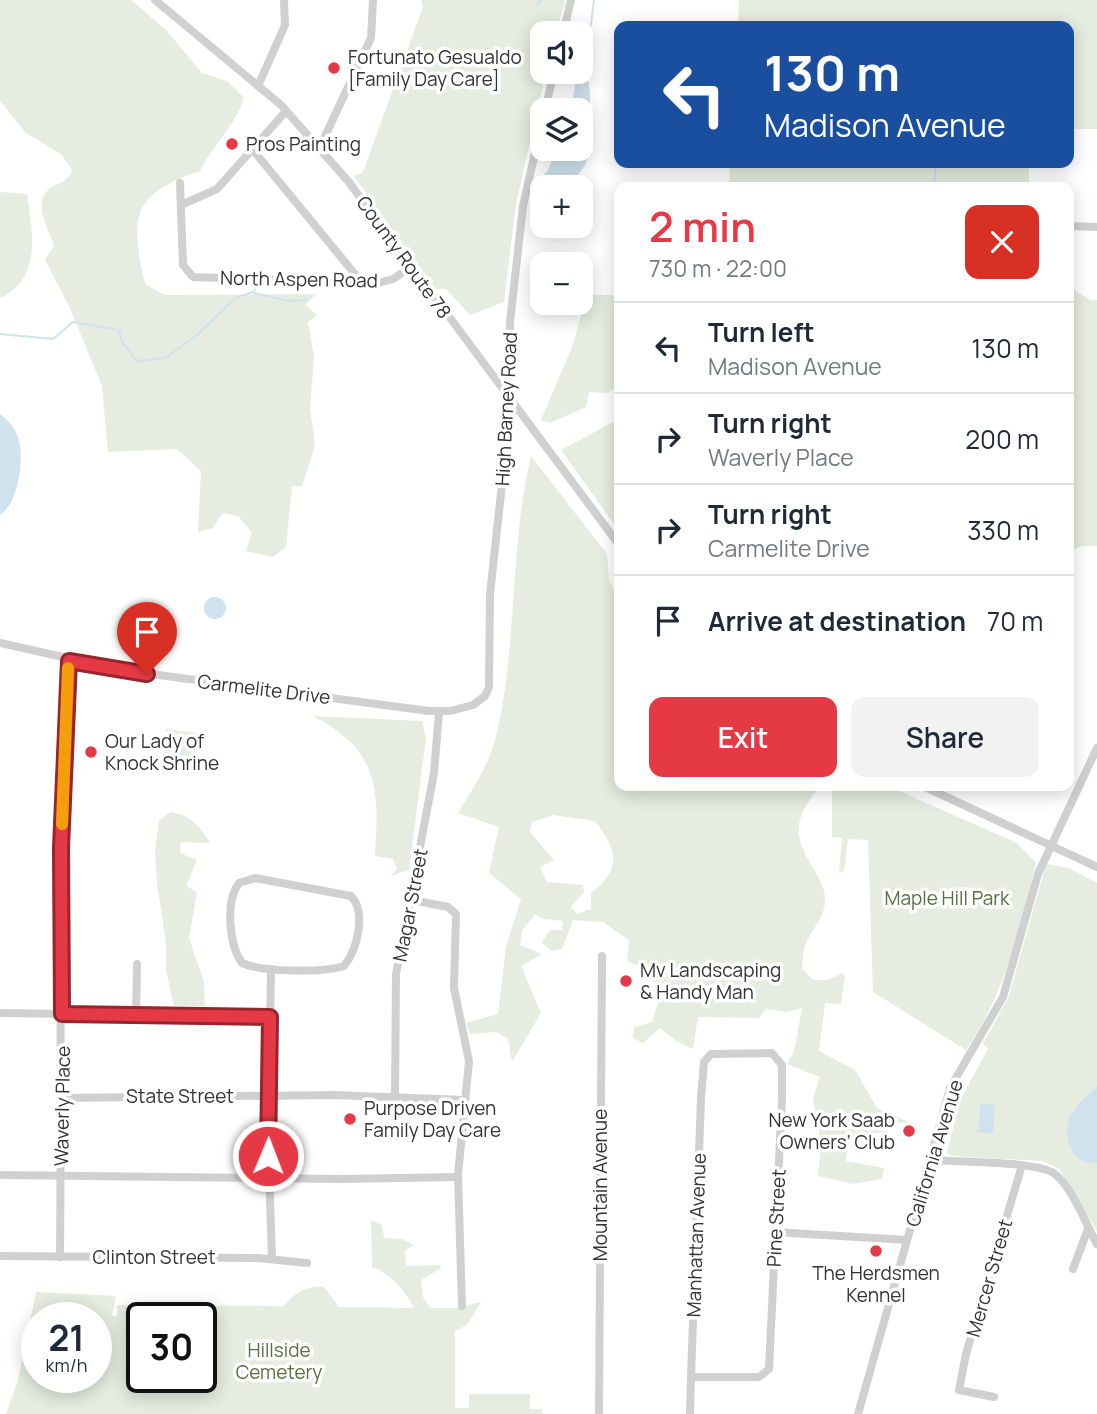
<!DOCTYPE html>
<html lang="en">
<head>
<meta charset="utf-8">
<style>
  body { margin:0; font-family:Manrope,sans-serif; background:#f2f2f3; color:#1f2937; height:100vh; display:flex; flex-direction:column; font-size:26px; white-space:nowrap }
  * { box-sizing:border-box; margin:0 }
  p { font-size:23px; color:#747a83 }
  .icon { flex:none; width:38px; height:38px; fill:none; stroke:currentColor; stroke-width:2; stroke-linecap:round; stroke-linejoin:round }
  .map { position:relative; flex:1; overflow:hidden }
  .side { position:absolute; left:614px; top:182px; width:460px; height:609px; display:flex; flex-direction:column; background:#fff; border-radius:14px; box-shadow:0 4px 18px #0003 }
  .side>* { flex:none }
  .guide { position:absolute; left:614px; top:21px; width:460px; height:147px; border-radius:14px; box-shadow:0 4px 18px #0003; background:#1a4fa0; color:#fff; overflow:hidden }
  .tools { position:absolute; left:530px; top:21px; display:grid; gap:14px }
  .tools a { display:grid; place-items:center; width:63px; height:63px; border-radius:14px; background:#fff; box-shadow:0 4px 18px #0003; font-size:35px }
  .speed { position:absolute; left:21px; top:1302px; display:flex; gap:14px; font-size:35px; font-weight:700; text-align:center }
  .speed>* { display:grid; place-content:center; width:91px; height:91px; border-radius:50%; background:#fff; box-shadow:0 4px 18px #0003; line-height:1 }
  .speed small { font-size:18px; font-weight:400 }
  .speed .limit { border:4px solid #111; border-radius:10px; background:#fff; color:#111 }
  .pin { position:absolute; display:grid; place-items:center; width:60px; height:60px; color:#fff; margin:-72px -30px; border-radius:50% 50% 50% 0; rotate:-45deg; box-shadow:0 0 7px #0007 }
  .pin .icon { rotate:45deg }
  .me { position:absolute; width:77px; margin:-38px; rotate:1deg; stroke-linejoin:round; filter:drop-shadow(0 0 5px #0008) }
  .turn { display:flex; align-items:center; gap:24px; height:147px; padding:0 35px; font-size:32px }
  .turn .icon { width:91px; height:91px; stroke-width:2.5 }
  .turn b { display:block; font-size:49px; line-height:60px }
  .round { display:grid; place-items:center; flex:none; width:74px; height:74px; border-radius:14px; background:#f2f2f3 }
  .head { display:flex; align-items:center; justify-content:space-between; height:119px; padding:0 35px }
  h1 { font-size:42px; font-weight:600; line-height:52px; color:#e63946 }
  .cta { display:flex; gap:14px; margin-top:auto; padding:14px 35px }
  .cta a { flex:1; height:80px; border-radius:14px; background:#e63946; color:#fff; font-size:28px; font-weight:600; line-height:80px; text-align:center }
  .cta a+a { background:#f2f2f3; color:#1f2937 }
  ul { padding:0; list-style:none }
  li { display:flex; align-items:center; gap:21px; height:91px; padding:0 35px; border-top:2px solid #e0e1e3 }
  li div { flex:1 }
  li b { display:block; font-size:26px }
  li em { font-style:normal }
  .map>svg:first-child { display:block }
</style>
</head>
<body>
<div class="map">
<svg width="1097" height="1414" viewBox="0 0 1097 1414">
  <rect width="100%" height="100%" fill="#fff"/>
  <g fill="#e6ecdf" fill-rule="evenodd">
    <path d="M0 0H131L167 31 202 73 227 81 244 98C236 125 212 146 200 171 131 194 130 217 145 284L165 295 316 294 305 305 317 315 308 322 314 357 310 408 315 446 302 486H292L286 547 273 557 246 551 252 532 238 516 222 513 213 528 198 532 201 471 177 449 108 452 102 386 69 306 45 260 54 246C47 225 29 197 56 185 64 182 69 178 72 170L61 154 26 133 0 101Z"/>
    <path d="M421 0H564L565 3 555 33H542V72H546L516 203 504 302 470 315 446 289H436L354 176 363 172 423 7Z"/>
    <path d="M739 0H1097V129H1069V26H738Z"/>
    <path d="M730 163H1029V187H935V182L926 187H729Z"/>
    <path d="M0 192 27 194C32 229 43 279 0 298Z"/>
    <path d="M1069 286 1090 300H1097V546H1081L1069 552Z"/>
    <path d="M587 295H619V385L608 393 589 392 586 407 550 423 541 420 572 347Z"/>
    <path d="M619 419V531L561 450Z"/>
    <path d="M531 456 607 554 609 580 619 602 620 786H820C795 818 791 832 813 868 818 877 825 888 825 898 826 914 816 924 809 937 803 947 803 957 802 968L813 980H828L843 973 845 976 841 1004 825 1003 819 1051 855 1070 877 1108 909 1122 889 1124 888 1132 873 1133 870 1141 849 1138 846 1161 884 1168 882 1179 853 1184 818 1176 821 1144 813 1098 820 1077 787 1064 794 1052 802 1008 787 1012 766 1009 759 1018 698 1017 693 1049 675 1040 660 1028 643 1043 633 1038 634 1027 652 1022 661 994 646 969 627 961 629 940 603 922 573 920 562 949 551 951 542 942 550 930H562L563 921 543 919 535 914 522 931 520 945 542 954 521 966 541 1013 512 1062 508 1039 496 1032 470 1034 466 1023 498 1014 506 947 521 899 489 873 499 827 458 813C472 790 490 763 496 737 518 645 509 548 531 456ZM553 815 595 821C618 850 622 869 591 893V909L577 914 571 907 584 892 583 885 547 882 540 867 554 860 530 832 532 822Z"/>
    <path d="M312 716 422 721 426 738 409 870 390 876 397 869 393 859 375 856C379 790 380 749 312 716Z"/>
    <path d="M166 729 197 733 193 768 162 765Z"/>
    <path d="M832 786H888L1017 843 1036 863C1018 933 1007 989 966 1050L873 992 868 840 848 839 844 871 839 873 842 838 832 837Z"/>
    <path d="M171 812C191 816 200 826 210 843L181 842 180 853 197 860 186 886 197 892 189 938 204 982 205 1006H174L166 970V943L157 883 155 850 159 820Z"/>
    <path d="M1046 864 1069 868 1097 883V1231L1058 1168 1042 1161 951 1156 947 1153 960 1100 988 1049 983 1044 1009 996Z"/>
    <path d="M371 1220 382 1225 384 1238 402 1239 414 1245 405 1250 406 1266 441 1265 440 1269 421 1280 423 1297 430 1308H455L481 1302 467 1325 455 1331V1408H469V1394H530V1409H542V1414H6L18 1380 36 1292 116 1296 112 1316H117V1305L284 1306C294 1293 307 1285 324 1287L339 1307 414 1308C404 1290 392 1274 372 1267ZM37 1318H96V1377H37ZM142 1318H201V1377H142Z"/>
  </g>
  <g fill="#cfe2ee">
    <path d="M581 54C591 82 593 105 586 133 584 142 589 147 588 155 586 175 563 187 546 187L541 178 548 170 556 149H581V110H571L577 72H581Z"/>
    <path d="M0 414C8 420 17 430 19 441 24 462 18 503 0 515Z"/>
    <circle cx="215" cy="608" r="11"/>
    <path d="M1097 1087V1163C1087 1164 1079 1161 1073 1152 1056 1124 1076 1105 1097 1087Z"/>
    <path d="M980 1104 995 1105 993 1133 975 1132 979 1128Z"/>
  </g>
  <g fill="none" stroke-linecap="round" stroke-linejoin="round">
    <g stroke="#cfe2ee" stroke-width="2">
      <path d="M537 5 542 0"/>
      <path d="M591 25 594 0"/>
      <path d="M581 48 585 40"/>
      <path d="M581 50V54"/>
      <path d="M935 187V163"/>
      <path d="M254 293 288 301 307 300"/>
      <path d="M0 334 53 339 73 322 119 330 122 342 137 361 165 358 196 336 235 298 253 292 258 285"/>
    </g>
    <g stroke="#d0d0d0" stroke-width="8">
      <path d="M155 0 281 105 348 181 620 546"/>
      <path d="M563 33 571 0"/>
      <path d="M258 86 285 25 284 0"/>
      <path d="M545 110 554 72"/>
      <path d="M320 147 371 38 373 0"/>
      <path d="M253 150 363 284"/>
      <path d="M180 183 183 265 193 277 374 284 393 279 412 266"/>
      <path d="M181 205 217 189 286 111"/>
      <path d="M1069 226 1097 227"/>
      <path d="M0 643 121 670 429 711H450L473 705 485 696 489 687 490 594 504 466 510 322 523 206 542 122"/>
      <path d="M923 786 1097 867"/>
      <path d="M255 878 351 896C367 913 357 950 344 966 323 973 262 972 242 963 229 945 225 901 239 883Z"/>
      <path d="M412 900 448 907 456 914 454 988 469 1061 458 1175 462 1306"/>
      <path d="M271 969 268 1140 272 1258"/>
      <path d="M0 1013 270 1017"/>
      <path d="M136 1015 137 964"/>
      <path d="M63 1098 333 1095 464 1100"/>
      <path d="M395 1099 396 974 434 773 439 712"/>
      <path d="M931 1160C954 1162 1041 1161 1055 1174 1074 1190 1085 1223 1097 1244"/>
      <path d="M0 1175 342 1179 458 1177"/>
      <path d="M774 1232 907 1240"/>
      <path d="M0 1256 258 1258 307 1263"/>
      <path d="M60 1257C62 1059 57 859 69 661"/>
      <path d="M1073 1269 1088 1229"/>
      <path d="M994 1397 959 1390 966 1354 1022 1165"/>
      <path d="M599 1414 602 956"/>
      <path d="M690 1414 691 1377 701 1098 704 1062 711 1054 772 1053 782 1065V1098L769 1369 759 1377H691"/>
      <path d="M858 1414 950 1088 1003 997 1038 874 1097 748"/>
    </g>
  </g>
  <g fill="none" stroke-linecap="round" stroke-linejoin="round">
    <g stroke="#96252e" stroke-width="18">
      <path id="route" d="M147 674 69 661 61 848 62 1014 270 1017 268 1156"/>
    </g>
    <use href="#route" stroke="#e63946" stroke-width="12"/>
    <path stroke="#f59e0b" stroke-width="12" d="M62 824 68 668"/>
  </g>
  <g fill="#e63946" stroke="#fff" stroke-width="2.5">
    <circle cx="334" cy="68" r="7"/>
    <circle cx="232" cy="144" r="7"/>
    <circle cx="91" cy="752" r="7"/>
    <circle cx="626" cy="981" r="7"/>
    <circle cx="350" cy="1119" r="7"/>
    <circle cx="909" cy="1131" r="7"/>
    <circle cx="876" cy="1251" r="7"/>
  </g>
  <g text-anchor="middle" stroke-width="7" stroke-linejoin="round" paint-order="stroke">
    <g font-size="19" fill="#333" stroke="#fff" text-anchor="start">
      <text x="348" y="64">Fortunato Gesualdo<tspan x="348" dy="22">[Family Day Care]</tspan></text>
      <text x="246" y="151">Pros Painting</text>
      <text x="105" y="748">Our Lady of<tspan x="105" dy="22">Knock Shrine</tspan></text>
      <text x="640" y="977">Mv Landscaping<tspan x="640" dy="22">&amp; Handy Man</tspan></text>
      <text x="364" y="1115">Purpose Driven<tspan x="364" dy="22">Family Day Care</tspan></text>
      <text x="895" y="1127" text-anchor="end">New York Saab<tspan x="895" dy="22">Owners’ Club</tspan></text>
      <text x="876" y="1280" text-anchor="middle">The Herdsmen<tspan x="876" dy="22">Kennel</tspan></text>
    </g>
    <g font-size="19" fill="#333" stroke="#fff">
      <text transform="translate(404 257) rotate(54)" y="7">County Route 78</text>
      <text transform="translate(299 279) rotate(1)" y="7">North Aspen Road</text>
      <text transform="translate(506 409) rotate(-87)" y="7">High Barney Road</text>
      <text transform="translate(264 689) rotate(7)" y="7">Carmelite Drive</text>
      <text transform="translate(410 905) rotate(-79)" y="7">Magar Street</text>
      <text x="180" y="1103">State Street</text>
      <text transform="translate(62 1106) rotate(-89)" y="7">Waverly Place</text>
      <text transform="translate(934 1153) rotate(-73)" y="7">California Avenue</text>
      <text transform="translate(600 1185) rotate(-90)" y="7">Mountain Avenue</text>
      <text transform="translate(776 1218) rotate(-87)" y="7">Pine Street</text>
      <text transform="translate(696 1235) rotate(-88)" y="7">Manhattan Avenue</text>
      <text x="154" y="1264">Clinton Street</text>
      <text transform="translate(989 1278) rotate(-74)" y="7">Mercer Street</text>
    </g>
    <g font-size="19" fill="#56703f" stroke="#fff">
      <text x="947" y="905">Maple Hill Park</text>
      <text x="279" y="1357">Hillside<tspan x="279" dy="22">Cemetery</tspan></text>
    </g>
  </g>
</svg>
<div class="tools">
<a><svg class="icon" aria-label="sound" viewBox="0 0 24 24"><path d="M4 9h4l5-4v14l-5-4H4zM17 9q2 3 0 6"/></svg></a>
<a><svg class="icon" aria-label="layers" viewBox="0 0 24 24"><path d="M12 4l9 5-9 5-9-5zM3 14l9 5 9-5"/></svg></a>
<a>+</a>
<a>−</a>
</div>
<div class="speed"><div>21<small>km/h</small></div><div class="limit">30</div></div>
<div class="pin" style="left:147px;top:674px;background:#d93025"><svg class="icon" aria-label="arrive" viewBox="0 0 24 24"><path d="M6 21V4h12l-3 4 3 4H6"/></svg></div>
<svg class="me" style="left:268px;top:1156px" viewBox="-20 -20 40 40"><circle r="17" fill="#e63946" stroke="#fff" stroke-width="3"/><path d="M0-11L8 9 0 5-8 9z" fill="#fff"/></svg>
<div class="guide">
<div class="turn"><svg class="icon" aria-label="left" viewBox="0 0 24 24"><path d="M17 20v-9H6M10 6l-5 5 5 5"/></svg><div><b>130 m</b>Madison Avenue</div></div>
</div>
<section class="side">
<div class="head"><div><h1>2 min</h1><p>730 m · 22:00</p></div><a class="round" style="background:#d93025;color:#fff"><svg class="icon" aria-label="close" viewBox="0 0 24 24"><path d="M6 6l12 12M18 6L6 18"/></svg></a></div>
<ul>
<li><svg class="icon" aria-label="left" viewBox="0 0 24 24"><path d="M17 20v-9H6M10 6l-5 5 5 5"/></svg><div><b>Turn left</b><p>Madison Avenue</p></div><em>130 m</em></li>
<li><svg class="icon" aria-label="right" viewBox="0 0 24 24"><path d="M7 20v-9h11M14 6l5 5-5 5"/></svg><div><b>Turn right</b><p>Waverly Place</p></div><em>200 m</em></li>
<li><svg class="icon" aria-label="right" viewBox="0 0 24 24"><path d="M7 20v-9h11M14 6l5 5-5 5"/></svg><div><b>Turn right</b><p>Carmelite Drive</p></div><em>330 m</em></li>
<li><svg class="icon" aria-label="arrive" viewBox="0 0 24 24"><path d="M6 21V4h12l-3 4 3 4H6"/></svg><div><b>Arrive at destination</b></div><em>70 m</em></li>
</ul>
<div class="cta"><a>Exit</a><a>Share</a></div>
</section>
</div>
</body>
</html>
